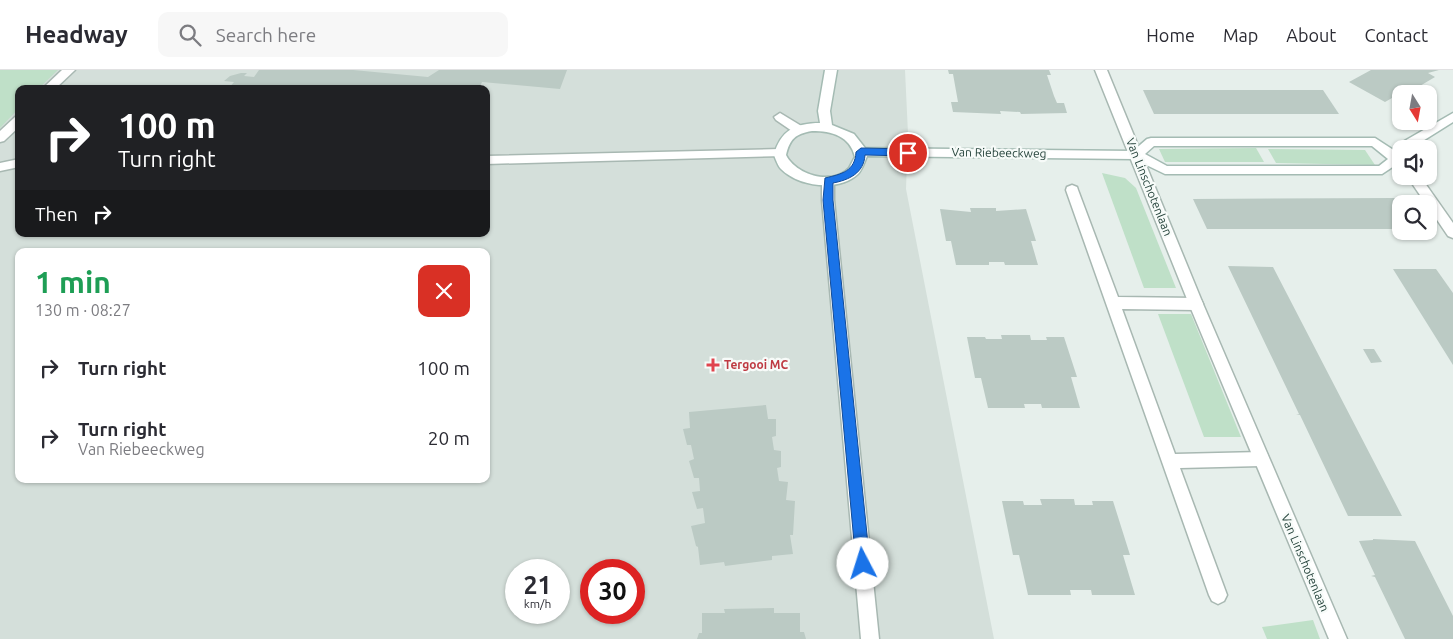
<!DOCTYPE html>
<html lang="en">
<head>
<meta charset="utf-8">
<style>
  body { margin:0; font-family:Ubuntu,sans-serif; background:#f7f7f7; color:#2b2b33; height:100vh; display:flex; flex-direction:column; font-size:19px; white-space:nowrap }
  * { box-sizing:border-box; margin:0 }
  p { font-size:16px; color:#7c7c81 }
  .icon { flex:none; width:28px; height:28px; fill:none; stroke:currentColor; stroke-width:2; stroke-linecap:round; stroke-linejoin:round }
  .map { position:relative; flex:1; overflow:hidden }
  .drawer { position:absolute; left:15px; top:178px; width:475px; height:235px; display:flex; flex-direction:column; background:#fff; border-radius:10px; box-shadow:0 1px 4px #0004 }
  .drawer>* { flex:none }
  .top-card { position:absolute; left:15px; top:15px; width:475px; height:152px; border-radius:10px; box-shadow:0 1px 4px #0004; background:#202124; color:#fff; overflow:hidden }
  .needle { width:32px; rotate:169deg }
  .controls { position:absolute; left:1392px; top:15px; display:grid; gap:10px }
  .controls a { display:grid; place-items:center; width:45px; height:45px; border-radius:10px; background:#fff; box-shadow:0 1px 4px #0004; font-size:25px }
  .speed { position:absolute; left:505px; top:489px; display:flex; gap:10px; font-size:25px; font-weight:700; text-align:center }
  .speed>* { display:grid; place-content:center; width:65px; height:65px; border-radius:50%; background:#fff; box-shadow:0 1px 4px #0004; line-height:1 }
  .speed small { font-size:12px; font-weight:400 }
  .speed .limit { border:8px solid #d22; background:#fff; color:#111 }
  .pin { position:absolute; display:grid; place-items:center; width:42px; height:42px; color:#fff; margin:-21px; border:2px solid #fff; border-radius:50%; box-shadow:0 1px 5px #0007 }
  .me { position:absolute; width:55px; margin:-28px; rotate:355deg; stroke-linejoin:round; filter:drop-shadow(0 0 4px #0008) }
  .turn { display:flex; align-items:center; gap:18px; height:105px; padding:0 20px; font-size:22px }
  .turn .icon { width:65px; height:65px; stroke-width:2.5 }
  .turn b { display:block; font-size:35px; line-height:42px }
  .then { display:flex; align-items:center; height:48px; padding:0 20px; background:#0003; gap:10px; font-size:19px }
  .round { display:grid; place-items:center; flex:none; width:52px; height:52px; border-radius:10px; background:#f7f7f7 }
  .overview { display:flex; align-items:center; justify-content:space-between; height:85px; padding:0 20px }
  h1 { font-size:30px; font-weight:600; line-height:38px; color:#1e9e55 }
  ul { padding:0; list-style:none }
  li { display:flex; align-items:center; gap:15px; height:70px; padding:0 20px }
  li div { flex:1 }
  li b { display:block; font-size:19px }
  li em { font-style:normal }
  header { display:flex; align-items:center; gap:30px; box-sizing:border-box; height:70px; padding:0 25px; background:#fff; border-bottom:1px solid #e1e1e2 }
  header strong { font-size:24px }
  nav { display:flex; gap:28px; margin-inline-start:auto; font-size:18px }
  .search { width:350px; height:45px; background:#f7f7f7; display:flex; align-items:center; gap:12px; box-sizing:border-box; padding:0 18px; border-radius:10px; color:#7c7c81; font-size:19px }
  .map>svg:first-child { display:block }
</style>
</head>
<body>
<header>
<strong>Headway</strong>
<div class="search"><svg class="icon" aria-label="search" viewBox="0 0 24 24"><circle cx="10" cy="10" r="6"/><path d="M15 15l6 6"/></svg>Search here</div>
<nav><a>Home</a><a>Map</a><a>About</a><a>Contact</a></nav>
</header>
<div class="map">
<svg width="1453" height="569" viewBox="0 0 1453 569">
  <rect width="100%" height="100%" fill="#e6efeb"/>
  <path fill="#d4dfda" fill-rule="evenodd" d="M55 0H905L908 64 906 119 994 569H0V42L19 27V164H486V19H30ZM19 181H486V409H19ZM516 500H559V542H516ZM591 500H634V542H591Z"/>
  <g fill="#bfe0c8">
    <path d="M0 0H58L38 19H19V38L0 58Z"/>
    <path d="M1256 78 1264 92H1165L1159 79Z"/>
    <path d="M1268 79 1365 80 1375 95 1276 93Z"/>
    <path d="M1102 103 1125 108 1136 118 1176 218H1144Z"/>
    <path d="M1158 244H1191L1241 367H1204Z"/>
    <path d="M1313 550 1320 569H1267L1262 557Z"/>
  </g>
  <g fill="#bbcac4">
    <path d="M259 0H353L428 7 439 0H567L560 19 482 12 479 19H228L234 12 224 11 230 6 241 3H247L244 6 254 7Z"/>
    <path d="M948 0H1049L1051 5H1047L1054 26 1057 33H1064L1067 43 1021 44 1020 42 1000 41 1001 44 953 42 951 32H958L953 4H949Z"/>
    <path d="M1371 0H1439L1428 3 1435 7 1408 23 1401 20 1397 22 1399 24 1385 32 1349 12Z"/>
    <path d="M1143 20H1323L1339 44H1154Z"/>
    <path d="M1395 128 1401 138V159H1207L1193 129Z"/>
    <path d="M970 138H996V141L1026 139 1036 171H1031L1038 195H1005L1004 192H989V195H956L951 171H946L940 139 971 142Z"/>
    <path d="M1228 196 1273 197 1402 446H1348L1300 345 1296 344H1299Z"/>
    <path d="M1393 199H1436L1453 223V295Z"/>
    <path d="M1001 265H1030L1031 270H1047L1046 267H1064L1077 307H1071L1080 338H1042L1041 334H1024L1025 338H988L981 308H975L967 267H985L986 269H1002Z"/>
    <path d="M1363 279H1374L1382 292 1371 293Z"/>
    <path d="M766 335 768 349H776V366L772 367 774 380 781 381V397L777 398 779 411 788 412 786 430 795 431 793 465H790L793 484 772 486V490L725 496 724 492 700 495 698 477 696 476 691 456 705 453 703 438 697 439 692 422 700 421 699 408H694L689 391 694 389 691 375H687L683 359 690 358 689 342Z"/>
    <path d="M1040 429H1074L1075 435H1093L1092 431H1113L1130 485H1123L1135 525H1092L1091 520H1070L1071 525H1028L1019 485H1013L1002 431H1023L1024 435H1042Z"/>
    <path d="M1373 469 1415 471 1453 546V569H1405L1375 507 1371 506 1375 505 1359 471 1373 470Z"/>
    <path d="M774 538V543H800V562H804L806 569H697L699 563H702V543H725L724 539Z"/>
  </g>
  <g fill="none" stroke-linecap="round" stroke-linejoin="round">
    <g stroke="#a8b8b2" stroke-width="3">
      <g id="lane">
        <path d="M62 0H75L55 19H42Z"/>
        <path d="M780 43 803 57 805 60 803 63H795L776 50 774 47Z"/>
        <path d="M19 46V57L4 71 0 72V61L15 47Z"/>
        <path d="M780 79 786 83 784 86 486 94V86Z"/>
        <path d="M19 89V97L0 101V93Z"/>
        <path d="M1072 115 1077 117 1078 120 1118 227 1196 228 1201 230 1203 234 1201 238 1196 240 1122 239 1175 384 1261 382 1267 384 1269 389 1267 394 1261 396 1180 398 1227 525 1224 531 1218 534 1212 531 1209 525 1066 120 1067 117Z"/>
      </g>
    </g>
    <g stroke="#a8b8b2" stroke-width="3">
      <g id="street">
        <path d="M1095 0H1107L1203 234 1347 569H1329L1189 234Z"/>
        <path d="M1396 85 1401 87V98L1397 97 1390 89Z"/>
        <path d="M1407 106H1420L1453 153V168L1448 166 1429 138V134H1426Z"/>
        <path d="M828 107 833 108 834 111V130L879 569H861L822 130V111L823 108Z"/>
      </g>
    </g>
    <g stroke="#a4bbb3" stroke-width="3">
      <path id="secondary" d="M825 0H837L830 41 832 55 854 64 865 78 1133 81 1147 69 1151 68H1375L1395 81 1401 73 1453 43V52L1410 79H1401L1400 92 1382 104H1165L1134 89 867 86C865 91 862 100 858 104 839 122 799 117 781 99 778 96 776 90 774 85 780 61 795 53 820 53L818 41ZM812 61C832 61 850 66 855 87 853 90 851 95 849 98 832 116 796 105 786 85 790 69 795 64 812 61ZM1154 76H1372L1388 89 1379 96H1167L1145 84Z"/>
    </g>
    <use href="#lane" fill="#fff" fill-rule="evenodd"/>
    <use href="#street" fill="#fff" fill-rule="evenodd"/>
    <use href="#secondary" fill="#fff" fill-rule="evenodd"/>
  </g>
  <path fill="#1a73e8" stroke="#114b97" d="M861 78 908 79 913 83 908 86 865 85C864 103 849 110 833 113V130L870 494 868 498 863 500 858 498 856 494 823 130 825 108C842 104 855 101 856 82Z"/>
  <path fill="#e0444e" stroke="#f7fbf9" stroke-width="2" d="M710.5 287.5h5v5h5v5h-5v5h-5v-5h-5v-5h5z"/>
  <g text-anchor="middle" stroke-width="4.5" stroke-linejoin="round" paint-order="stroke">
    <g font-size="12" fill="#24423a" stroke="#f7fbf9">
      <text transform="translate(999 83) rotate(1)" y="4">Van Riebeeckweg</text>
      <text transform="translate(1149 117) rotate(68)" y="4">Van Linschotenlaan</text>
      <text transform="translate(1305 493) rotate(67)" y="4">Van Linschotenlaan</text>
    </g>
    <g font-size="12" font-weight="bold" fill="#be3a42" stroke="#f7fbf9" text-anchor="start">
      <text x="724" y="299">Tergooi MC</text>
    </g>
  </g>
</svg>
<div class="controls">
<a><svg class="needle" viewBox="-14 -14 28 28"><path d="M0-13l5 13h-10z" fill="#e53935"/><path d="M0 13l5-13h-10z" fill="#7c7c81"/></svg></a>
<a><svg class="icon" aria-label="sound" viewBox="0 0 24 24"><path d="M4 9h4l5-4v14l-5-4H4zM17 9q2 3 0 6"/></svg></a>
<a><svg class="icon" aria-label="search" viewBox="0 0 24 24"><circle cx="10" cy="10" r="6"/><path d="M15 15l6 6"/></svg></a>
</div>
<div class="speed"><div>21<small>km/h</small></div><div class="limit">30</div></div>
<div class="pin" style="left:908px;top:83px;background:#d93025"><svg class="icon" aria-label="arrive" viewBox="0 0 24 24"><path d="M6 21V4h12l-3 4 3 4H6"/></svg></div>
<svg class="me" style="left:863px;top:494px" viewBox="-20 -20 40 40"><circle r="19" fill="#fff"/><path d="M0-13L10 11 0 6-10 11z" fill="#1a73e8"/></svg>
<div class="top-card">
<div class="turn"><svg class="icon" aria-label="right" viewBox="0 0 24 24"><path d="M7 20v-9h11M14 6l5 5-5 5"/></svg><div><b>100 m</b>Turn right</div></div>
<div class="then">Then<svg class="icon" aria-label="right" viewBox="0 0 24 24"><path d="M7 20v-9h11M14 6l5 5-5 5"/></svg></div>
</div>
<section class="drawer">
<div class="overview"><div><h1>1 min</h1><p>130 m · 08:27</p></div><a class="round" style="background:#d93025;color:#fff"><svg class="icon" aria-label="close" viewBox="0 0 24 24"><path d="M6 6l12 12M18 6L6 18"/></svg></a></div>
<ul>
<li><svg class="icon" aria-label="right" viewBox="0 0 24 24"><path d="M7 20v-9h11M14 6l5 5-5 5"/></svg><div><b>Turn right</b></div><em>100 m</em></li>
<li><svg class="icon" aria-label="right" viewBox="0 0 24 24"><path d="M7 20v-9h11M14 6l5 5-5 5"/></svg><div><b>Turn right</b><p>Van Riebeeckweg</p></div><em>20 m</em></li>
</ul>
</section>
</div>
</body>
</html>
